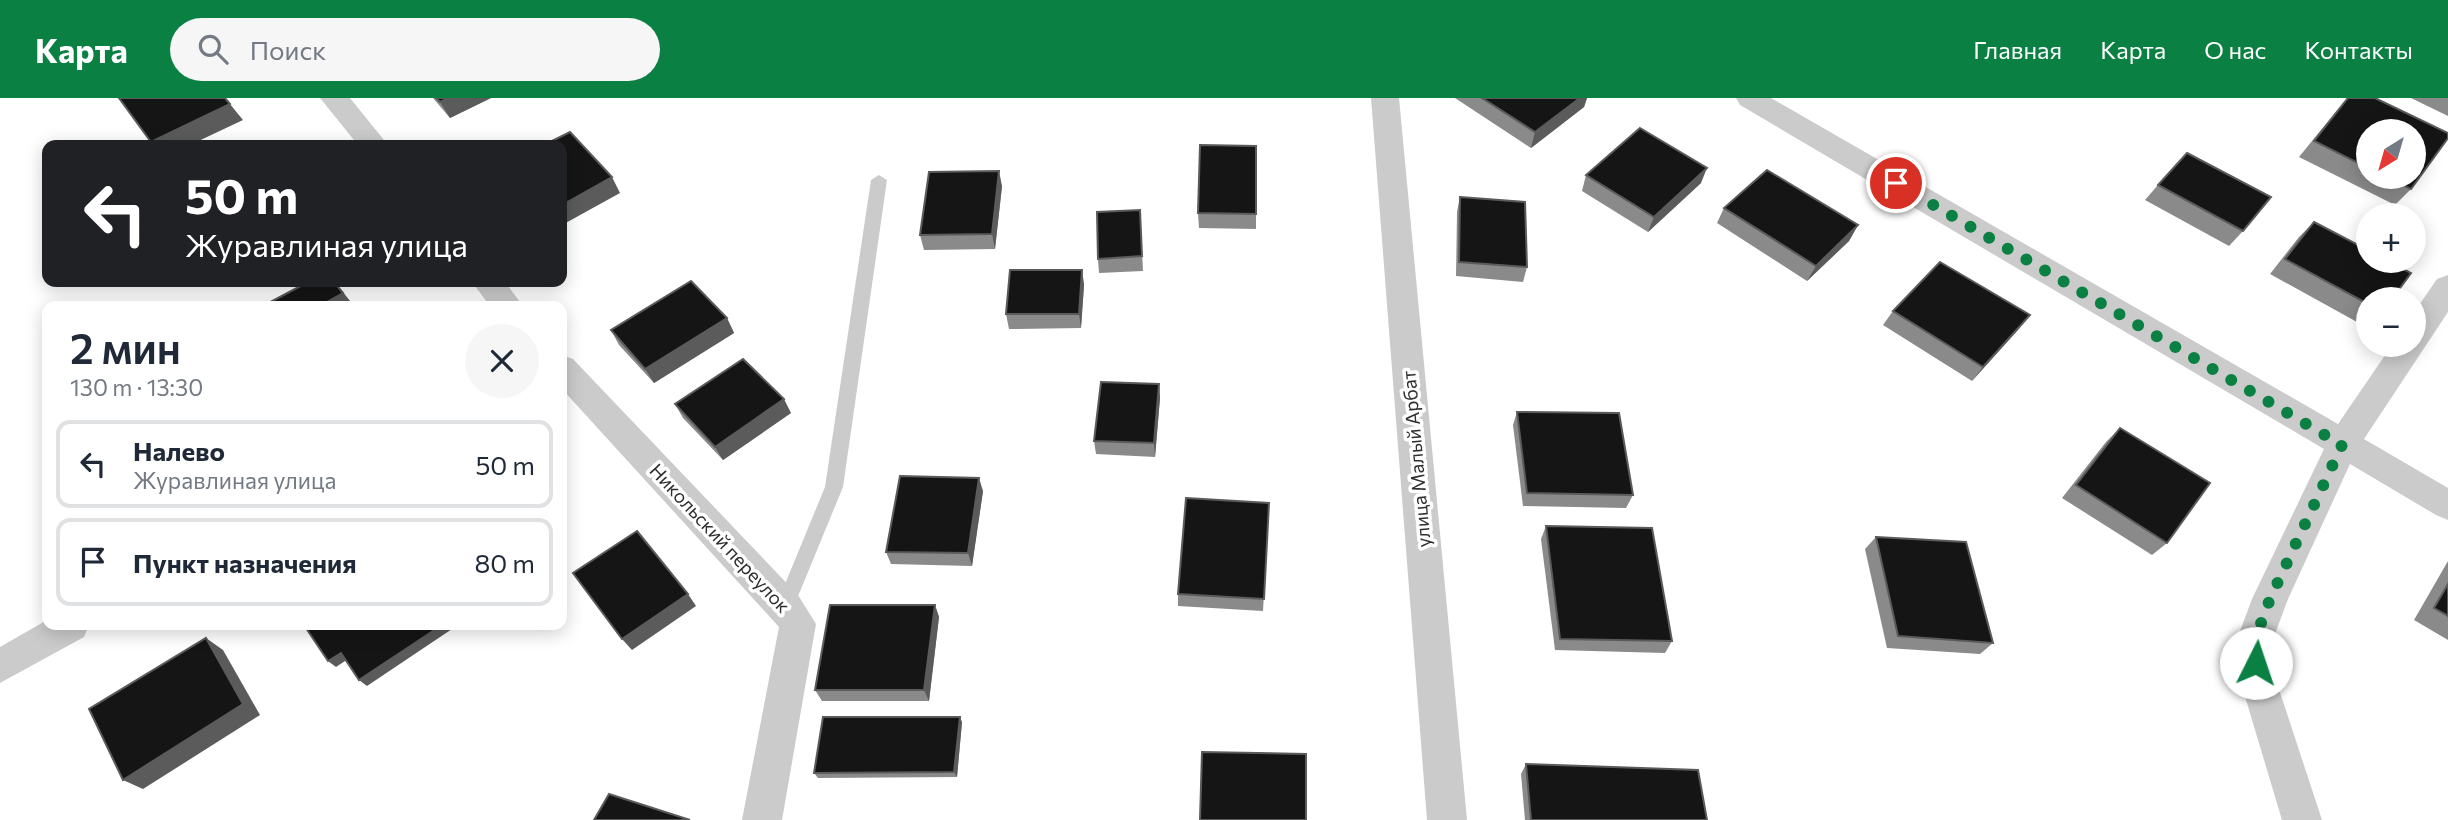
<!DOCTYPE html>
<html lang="ru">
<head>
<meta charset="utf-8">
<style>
  body { margin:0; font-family:Commissioner,sans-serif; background:#f6f6f7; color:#1f2937; height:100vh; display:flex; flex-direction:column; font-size:26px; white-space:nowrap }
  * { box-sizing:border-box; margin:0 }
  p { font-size:23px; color:#747a83 }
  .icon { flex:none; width:38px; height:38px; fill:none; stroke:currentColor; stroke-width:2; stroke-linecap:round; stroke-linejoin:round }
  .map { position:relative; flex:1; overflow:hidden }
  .side { position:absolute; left:42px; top:203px; width:525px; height:329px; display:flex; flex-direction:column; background:#fff; border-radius:14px; box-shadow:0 4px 18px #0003 }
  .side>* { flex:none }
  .banner { position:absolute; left:42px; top:42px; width:525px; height:147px; border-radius:14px; box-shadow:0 4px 18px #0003; background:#202124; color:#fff; overflow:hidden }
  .needle { width:46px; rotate:217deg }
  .controls { position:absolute; left:2356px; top:21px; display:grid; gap:14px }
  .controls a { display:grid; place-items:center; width:70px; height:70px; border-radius:50%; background:#fff; box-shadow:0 4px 18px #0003; font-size:35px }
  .pin { position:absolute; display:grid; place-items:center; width:60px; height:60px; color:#fff; margin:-30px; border:4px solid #fff; border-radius:50%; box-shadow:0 2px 7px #0007 }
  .me { position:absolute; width:77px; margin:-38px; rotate:4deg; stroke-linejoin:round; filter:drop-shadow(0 0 5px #0008) }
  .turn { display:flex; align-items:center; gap:24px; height:147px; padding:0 28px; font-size:32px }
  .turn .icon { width:91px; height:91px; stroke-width:2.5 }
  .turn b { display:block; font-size:49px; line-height:60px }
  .round { display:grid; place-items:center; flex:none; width:74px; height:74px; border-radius:37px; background:#f6f6f7 }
  .head { display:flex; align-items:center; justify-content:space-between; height:119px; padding:0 28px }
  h1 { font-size:42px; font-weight:600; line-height:52px }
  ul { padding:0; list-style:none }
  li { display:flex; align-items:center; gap:21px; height:88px; margin:0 14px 10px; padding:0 14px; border:4px solid #e0e1e3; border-radius:14px }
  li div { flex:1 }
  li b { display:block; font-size:26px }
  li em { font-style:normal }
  header { display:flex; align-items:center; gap:42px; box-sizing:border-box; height:98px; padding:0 35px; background:#0b8043; color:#fff }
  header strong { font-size:33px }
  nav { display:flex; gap:38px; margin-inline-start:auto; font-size:24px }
  .search { width:490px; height:63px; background:#f6f6f7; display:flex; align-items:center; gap:18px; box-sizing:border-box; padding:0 24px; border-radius:38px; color:#747a83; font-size:26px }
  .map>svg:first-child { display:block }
</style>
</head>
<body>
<header>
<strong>Карта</strong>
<div class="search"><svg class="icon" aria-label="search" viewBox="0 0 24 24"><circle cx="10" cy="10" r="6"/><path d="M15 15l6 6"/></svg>Поиск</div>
<nav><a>Главная</a><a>Карта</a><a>О нас</a><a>Контакты</a></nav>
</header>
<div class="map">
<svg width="2448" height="722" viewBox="0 0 2448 722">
  <rect width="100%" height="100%" fill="#fff"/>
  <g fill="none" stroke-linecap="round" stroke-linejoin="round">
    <path fill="#cbcbcb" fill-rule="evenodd" d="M879 77 887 82 843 389 794 508 792 514 785 516 778 514 776 508 825 389 871 82Z"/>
    <g fill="#cbcbcb" fill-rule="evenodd">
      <path d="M320 0H350L388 47H358Z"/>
      <path d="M1371 0H1399L1467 722H1427Z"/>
      <path d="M1736 0H1771L2338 326 2392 247H2413V216L2437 181 2448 177V214L2364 341 2448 390V422L2436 417 2350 366 2288 501 2272 544 2277 585 2322 722H2282L2241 585 2236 544 2252 501 2324 351 1740 7Z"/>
      <path d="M472 184H505L523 208H490Z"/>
      <path d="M562 257 573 261 798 497 816 526 782 722H742L779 529 562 291Z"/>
      <path d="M47 522V527H89L84 539 0 585V549Z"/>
    </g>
  </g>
  <g fill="#8a8a8a" fill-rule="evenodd">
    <path d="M433 0H491L450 20Z"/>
    <path d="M1455 0H1587L1584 9 1531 50Z"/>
    <path d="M2347 0H2375L2448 35V40L2411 91 2395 107 2299 59ZM2368 33H2413V79H2368Z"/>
    <path d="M2411 0H2448V18Z"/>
    <path d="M1586 77 1701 85 1648 134 1582 93Z"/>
    <path d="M2158 87 2243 133 2229 148 2145 102Z"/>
    <path d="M1002 88 995 151 924 152 920 137Z"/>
    <path d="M1460 99 1527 169 1523 184 1456 178 1457 114Z"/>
    <path d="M1724 110 1858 127 1849 143 1807 183 1717 125Z"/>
    <path d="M1140 112 1143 173 1099 175 1098 161Z"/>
    <path d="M1198 115 1256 116V131L1199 130Z"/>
    <path d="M2314 124 2368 201V227L2366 229 2270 176 2299 139Z"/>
    <path d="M1082 172 1084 187 1081 230 1009 231 1006 216Z"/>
    <path d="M1893 213 2030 217 1972 283 1883 227Z"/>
    <path d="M727 220 734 235 654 285 619 247 611 232Z"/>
    <path d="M1159 286 1160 300 1155 359 1096 356 1094 343Z"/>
    <path d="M675 306 791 315 723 362 683 320Z"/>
    <path d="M1517 314 1633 397 1626 410 1523 408 1513 327Z"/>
    <path d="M2120 330 2167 445 2152 457 2062 400 2106 344Z"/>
    <path d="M983 393 972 468 891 466 886 454Z"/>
    <path d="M1269 405 1263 513 1178 508V496Z"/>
    <path d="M1546 428 1672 543 1665 555 1555 552 1541 441Z"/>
    <path d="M1876 439 1993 545 1980 556 1887 550 1865 451Z"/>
    <path d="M2448 463V542L2414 522Z"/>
    <path d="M935 507 939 519 929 603H822L815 592Z"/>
    <path d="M962 624 957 679 818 680 814 675Z"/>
    <path d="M1526 666 1707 722H1525L1521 676Z"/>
  </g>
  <g fill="#5b5b5b">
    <path d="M225 0 243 22 190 47H154L151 44Z"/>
    <path d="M449 0H491L450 20 440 4Z"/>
    <path d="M1580 0H1587L1584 9 1531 50 1535 34Z"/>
    <path d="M1707 70 1701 85 1648 134 1654 119Z"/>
    <path d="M999 73 1002 88 995 151 992 136Z"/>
    <path d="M612 79 620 95 562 127V107Z"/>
    <path d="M1858 127 1849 143 1807 183 1816 168Z"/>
    <path d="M1082 172 1084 187 1081 230 1079 216Z"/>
    <path d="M334 184H335L354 208H327L325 205Z"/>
    <path d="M2030 217 2018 232 1972 283 1983 269Z"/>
    <path d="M727 220 734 235 654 285 645 271Z"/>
    <path d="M1159 286 1160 300 1155 359 1154 345Z"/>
    <path d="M784 301 791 315 723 362 715 349Z"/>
    <path d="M979 380 983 393 972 468 968 455Z"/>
    <path d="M688 496 696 508 632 552 622 541Z"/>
    <path d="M935 507 939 519 929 603 924 592Z"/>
    <path d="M442 527H458L367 588 359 582Z"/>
    <path d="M206 540 223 552 260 617 143 691 123 682Z"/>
    <path d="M341 555 348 561 336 569 328 563Z"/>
    <path d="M960 619 962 624 957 679 954 674Z"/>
  </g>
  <g fill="#151515" stroke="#5b5b5b" stroke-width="2">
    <path d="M119 0H225L230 6 151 44Z"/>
    <path d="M436 0H449L440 4Z"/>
    <path d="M1482 0H1580L1535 34Z"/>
    <path d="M2348 0H2375L2448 35V40L2411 91 2385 79H2413V33H2368V70L2314 43Z"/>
    <path d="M1640 30 1707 70 1654 119 1586 77Z"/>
    <path d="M570 34 612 79 562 107V47H544Z"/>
    <path d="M1200 47 1256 48V116L1198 115Z"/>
    <path d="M2187 55 2271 99 2243 133 2158 87Z"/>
    <path d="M1767 72 1858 127 1816 168 1724 110Z"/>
    <path d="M999 73 992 136 920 137 929 74Z"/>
    <path d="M1460 99 1525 104 1527 169 1459 164Z"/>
    <path d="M1140 112 1142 158 1098 161 1097 114Z"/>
    <path d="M2314 124 2368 152V163H2388L2411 175 2392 201H2368V206L2285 161Z"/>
    <path d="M1940 164 2030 217 1983 269 1893 213Z"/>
    <path d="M1010 172H1082L1079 216H1006Z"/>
    <path d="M691 183 727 220 645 271 611 232Z"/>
    <path d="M308 184H334L343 195 325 205 327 208H263Z"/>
    <path d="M743 261 784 301 715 349 675 306Z"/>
    <path d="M1101 284 1159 286 1154 345 1094 343Z"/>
    <path d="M1517 314 1619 315 1633 397 1527 395Z"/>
    <path d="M2120 330 2210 385 2167 445 2076 387Z"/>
    <path d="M900 378 979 380 968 455 886 454Z"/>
    <path d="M1186 400 1269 405 1264 501 1178 496Z"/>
    <path d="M1546 428 1652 430 1672 543 1560 541Z"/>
    <path d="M637 433 688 496 622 541 573 475Z"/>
    <path d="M1876 439 1966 444 1993 545 1898 538Z"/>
    <path d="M2448 486V518L2434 510Z"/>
    <path d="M830 507H935L924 592H815Z"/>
    <path d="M304 527H442L359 582 341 555 328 563Z"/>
    <path d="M206 540 243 606 123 682 89 611Z"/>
    <path d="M823 619H960L954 674 814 675Z"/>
    <path d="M1202 654 1306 656V722H1200Z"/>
    <path d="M1526 666 1698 672 1707 722H1531Z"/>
    <path d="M609 696 690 722H594Z"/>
  </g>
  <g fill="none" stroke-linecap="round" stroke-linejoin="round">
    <path stroke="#0b8043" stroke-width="12" stroke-dasharray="0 21.6" d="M1896 85 2342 347 2270 501 2254 544 2256 565"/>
  </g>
  <g text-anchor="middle" stroke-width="7" stroke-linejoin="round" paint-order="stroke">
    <g font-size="19" fill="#2e2e2e" stroke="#fff">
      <text transform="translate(1416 361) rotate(-95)" y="7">улица Малый Арбат</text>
      <text transform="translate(720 440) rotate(47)" y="7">Никольский переулок</text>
    </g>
  </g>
</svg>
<div class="controls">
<a><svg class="needle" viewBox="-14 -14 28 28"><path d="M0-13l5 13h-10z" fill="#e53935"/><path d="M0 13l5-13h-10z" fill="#747a83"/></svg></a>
<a>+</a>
<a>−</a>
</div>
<div class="pin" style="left:1896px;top:85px;background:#d93025"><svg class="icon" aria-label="arrive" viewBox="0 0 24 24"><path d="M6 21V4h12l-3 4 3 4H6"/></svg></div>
<svg class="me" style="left:2256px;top:565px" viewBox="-20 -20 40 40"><circle r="19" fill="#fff"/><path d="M0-13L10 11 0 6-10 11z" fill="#0b8043"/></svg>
<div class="banner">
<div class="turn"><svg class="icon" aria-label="left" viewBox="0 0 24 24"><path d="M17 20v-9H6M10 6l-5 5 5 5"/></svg><div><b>50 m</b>Журавлиная улица</div></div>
</div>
<section class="side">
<div class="head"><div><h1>2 мин</h1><p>130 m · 13:30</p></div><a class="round"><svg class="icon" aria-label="close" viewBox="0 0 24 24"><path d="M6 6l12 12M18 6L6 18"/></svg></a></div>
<ul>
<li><svg class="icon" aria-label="left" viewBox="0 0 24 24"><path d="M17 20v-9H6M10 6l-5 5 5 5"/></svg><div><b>Налево</b><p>Журавлиная улица</p></div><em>50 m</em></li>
<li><svg class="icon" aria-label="arrive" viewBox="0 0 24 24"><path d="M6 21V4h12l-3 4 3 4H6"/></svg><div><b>Пункт назначения</b></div><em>80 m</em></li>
</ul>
</section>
</div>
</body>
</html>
